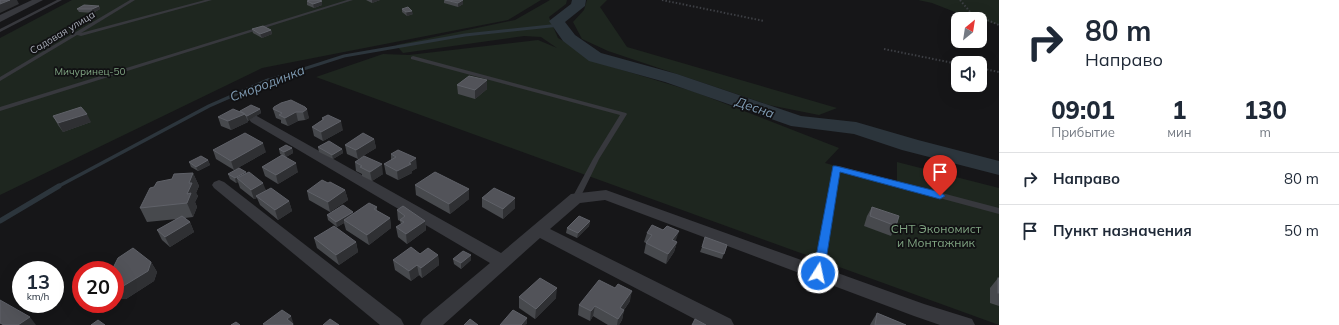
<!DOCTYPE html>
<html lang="ru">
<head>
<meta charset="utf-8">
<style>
  body { margin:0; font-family:Mulish,sans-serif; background:#f6f6f7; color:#1f2937; height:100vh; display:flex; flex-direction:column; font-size:15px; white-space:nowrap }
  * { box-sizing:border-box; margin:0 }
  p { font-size:13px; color:#747a83 }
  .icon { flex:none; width:22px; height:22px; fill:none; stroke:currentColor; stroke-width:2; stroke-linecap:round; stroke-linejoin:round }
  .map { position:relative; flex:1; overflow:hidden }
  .sheet { display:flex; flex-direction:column; background:#fff; width:340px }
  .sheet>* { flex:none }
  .hud { background:#fff; color:#1f2937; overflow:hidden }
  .needle { width:26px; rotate:30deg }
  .tools { position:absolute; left:951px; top:12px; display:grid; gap:8px }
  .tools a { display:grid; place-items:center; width:36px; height:36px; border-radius:8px; background:#fff; box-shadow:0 4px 16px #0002; font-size:20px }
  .speed { position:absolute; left:12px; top:261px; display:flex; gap:8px; font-size:20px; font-weight:700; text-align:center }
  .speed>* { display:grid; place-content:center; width:52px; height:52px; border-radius:50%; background:#fff; box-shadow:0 4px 16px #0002; line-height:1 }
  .speed small { font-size:10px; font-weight:400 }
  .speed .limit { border:6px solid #d22; background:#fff; color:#111 }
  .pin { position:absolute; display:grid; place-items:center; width:34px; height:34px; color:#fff; margin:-41px -17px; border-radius:50% 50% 50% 0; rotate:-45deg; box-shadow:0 0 4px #0007 }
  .pin .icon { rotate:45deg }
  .me { position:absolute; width:44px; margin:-22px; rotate:10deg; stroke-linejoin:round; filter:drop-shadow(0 0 3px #0008) }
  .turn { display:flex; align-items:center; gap:14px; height:84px; padding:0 20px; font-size:18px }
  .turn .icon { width:52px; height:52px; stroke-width:2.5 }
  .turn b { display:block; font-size:28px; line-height:34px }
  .eta { display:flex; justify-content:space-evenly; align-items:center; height:68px; text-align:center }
  .eta b { font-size:24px; font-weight:800; line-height:28px }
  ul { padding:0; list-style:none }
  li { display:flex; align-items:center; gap:12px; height:52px; padding:0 20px; border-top:1px solid #e0e1e3 }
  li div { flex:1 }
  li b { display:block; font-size:15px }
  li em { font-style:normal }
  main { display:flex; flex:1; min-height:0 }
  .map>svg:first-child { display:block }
</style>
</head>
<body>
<main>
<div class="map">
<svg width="999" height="325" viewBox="0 0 999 325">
  <rect width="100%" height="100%" fill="#161618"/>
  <g fill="#1e261f">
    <path d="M72 0H541L508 20 262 68 0 195V38Z"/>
    <path d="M550 0H567L566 4 549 17 558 38 606 65 695 92 839 148 825 163 897 182V162L999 188V325L316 77 383 54 409 55 538 40 557 48 541 37 524 36 403 53 396 45 515 20Z"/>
    <path d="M587 0H607L600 7 627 47 837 108 819 115 769 105 608 51 582 39 573 22 584 10Z"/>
    <path d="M918 0H999V25L960 14 932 3Z"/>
  </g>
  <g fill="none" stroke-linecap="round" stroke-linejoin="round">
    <path stroke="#2c353c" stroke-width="3" d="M266 81 344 56 465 35 560 25"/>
    <path stroke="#2c353c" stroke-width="3.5" d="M57 187 209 106 268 80"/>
    <path stroke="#2c353c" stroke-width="5" d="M0 221 59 186"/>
    <path fill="#2c353c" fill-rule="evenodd" d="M572 0H586L585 6 565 22 575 35 601 53 677 74 801 116 856 122 918 140 999 161V175L902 150 854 134 791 126 665 82 589 61 563 41 549 21 571 4Z"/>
    <g stroke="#3d3f44" stroke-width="2" stroke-dasharray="1.5 2" stroke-linecap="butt">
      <path d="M662 0 764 21"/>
      <path d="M960 0 971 13 999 25"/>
      <path d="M884 49 958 64"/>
      <path d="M980 68 999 72"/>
    </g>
    <g fill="#37383d" fill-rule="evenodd">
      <path d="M57 0H62L0 32V29Z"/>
      <path d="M130 0H135L81 33 205 0H212L81 36 77 35 0 81V77Z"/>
      <path d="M347 0H353L0 111V107Z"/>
      <path d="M413 56 626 113 627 114 599 159 580 198 576 200 572 198 593 159 620 115 411 59V57Z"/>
      <path d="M833 166H839L999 208V214L839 171 822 273 821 275 818 276 815 275 814 273Z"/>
    </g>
    <g fill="#37383d" fill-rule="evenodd">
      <path d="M32 0H43L0 22V15Z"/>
      <path d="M255 115 501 253 571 194 606 190 924 304 972 319 975 325H940L914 316 605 200 580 203 550 229 731 319 734 325H706L540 238 443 325H420L423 319 490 263 251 122 249 119Z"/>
      <path d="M219 180 224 182 401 319 404 325H380L214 188 212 185 214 182Z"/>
    </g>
  </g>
  <g fill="#47494d">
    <path d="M366 0H380L372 3Z"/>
    <path d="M444 0 463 4 458 7 444 3Z"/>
    <path d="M307 1H322V5L314 8 307 5Z"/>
    <path d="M99 6 100 9 93 13 79 12 77 9Z"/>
    <path d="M402 9 413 14 407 16 402 12Z"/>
    <path d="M252 29 271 30 272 34 262 38 253 33Z"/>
    <path d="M457 85 487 89 475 99 458 94Z"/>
    <path d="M305 107 309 118 305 120 298 121 288 126 281 123V120L276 118 273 109Z"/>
    <path d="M260 109 261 113 248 121 247 120 248 122 231 130 221 126 218 117 240 111Z"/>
    <path d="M53 116 91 122 63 132 58 125Z"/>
    <path d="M322 118 343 130 323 141 314 136 312 127 322 120Z"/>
    <path d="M374 139 376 148 358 159 347 154 345 145Z"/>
    <path d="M318 147 342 149 343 153 333 159 319 152Z"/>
    <path d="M292 148 293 153 286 157 298 172 278 184 265 176 262 167 282 155 280 154 279 149Z"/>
    <path d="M213 150 266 152 234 170 216 159Z"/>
    <path d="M391 154 417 168 412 171V173L398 180 386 174 384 164 391 160Z"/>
    <path d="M208 160 210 165 198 171 191 167 189 162Z"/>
    <path d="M355 162 383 174 372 181 362 176V174L356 171Z"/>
    <path d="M193 173 199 186 196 193 198 196 195 202 197 207 193 217 185 218 190 222 194 232 170 247 162 240 157 230 177 219 147 222 140 208 154 187 172 179Z"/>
    <path d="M246 173 266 190 289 201 292 211 278 220 260 205 257 198 254 199 240 188 238 182 236 183 230 179 228 174Z"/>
    <path d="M328 183 345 190 348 200 330 212 309 200 307 191Z"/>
    <path d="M415 185 469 189V199L450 214 416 195Z"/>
    <path d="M482 198 515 208 503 219 482 207Z"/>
    <path d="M377 207V211L390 218 391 228 369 245 346 230 344 223 337 227 328 220 327 215 353 212V214Z"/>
    <path d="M872 207 896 226 891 236 864 226 867 216Z"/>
    <path d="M397 210 425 221 426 230 407 244 398 237 396 227 401 224 400 221 398 220Z"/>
    <path d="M590 221 589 226 577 238 566 233 567 228Z"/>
    <path d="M647 233 676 240 675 241 677 242 674 252 666 264 644 253 646 243 644 242Z"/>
    <path d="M314 238 356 242 358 252 339 265 317 248Z"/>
    <path d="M727 245 722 259 700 252 702 247Z"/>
    <path d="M420 254 438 255 439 265 422 278 419 275 411 281 395 270 393 260Z"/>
    <path d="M453 259 471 260 461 269 454 264Z"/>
    <path d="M151 262 157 272 154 281 126 299H121L115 295V270Z"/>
    <path d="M998 278H999V306L990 303V288Z"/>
    <path d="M519 297 556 298 535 319 519 308Z"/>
    <path d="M630 301 624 310 622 320 619 325H608L593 316 590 321 578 315 579 305Z"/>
    <path d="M877 313 906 325H870L871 323Z"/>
  </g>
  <g fill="#2f3033">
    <path d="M10 0H17L19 4 0 13V4Z"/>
    <path d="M372 0H380L372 3Z"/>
    <path d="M463 0V4L458 7V3Z"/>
    <path d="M322 1V5L314 8 313 4Z"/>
    <path d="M99 6 100 9 93 13 92 9Z"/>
    <path d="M412 11 413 14 407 16 406 12Z"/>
    <path d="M271 30 272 34 262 38 260 34Z"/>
    <path d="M487 80V89L475 99V90Z"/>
    <path d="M260 109 261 113 248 121 247 116Z"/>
    <path d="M307 109 309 118 305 120 303 112Z"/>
    <path d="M296 112 298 121 288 126 285 118Z"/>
    <path d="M87 114 91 122 63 132 58 123Z"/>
    <path d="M245 114 248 122 231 130 228 121Z"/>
    <path d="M341 121 343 130 323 141 321 132Z"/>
    <path d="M374 139 376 148 358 159 356 150Z"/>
    <path d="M263 143 266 152 234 170 231 161Z"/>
    <path d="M292 148 293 153 286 157 284 152Z"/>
    <path d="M342 149 343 153 333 159 332 155Z"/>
    <path d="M416 158 417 168 412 171V173L398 180 397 171Z"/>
    <path d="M208 160 210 165 198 171 196 167Z"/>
    <path d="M296 163 298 172 278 184 276 175Z"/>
    <path d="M382 164 383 174 372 181 370 172Z"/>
    <path d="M246 172 248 177 237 178 238 182 236 183 235 178Z"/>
    <path d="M193 173 199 186 196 193 198 196 195 202 197 207 193 217 187 203V194L189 183Z"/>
    <path d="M263 183 267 193 256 196 257 198 254 199 251 190Z"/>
    <path d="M469 189V199L450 214 449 204Z"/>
    <path d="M345 190 348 200 330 212 328 202Z"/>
    <path d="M515 198V208L503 219V209Z"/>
    <path d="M289 201 292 211 278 220 275 210Z"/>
    <path d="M353 212 354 217 344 220V223L337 227 336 222Z"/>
    <path d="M390 218 391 228 369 245 367 235Z"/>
    <path d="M425 221 426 230 407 244 406 234Z"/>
    <path d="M590 221 589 226 577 238 578 233Z"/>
    <path d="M190 222 194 232 170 247 165 237Z"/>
    <path d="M679 231 676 240 669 250 672 240Z"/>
    <path d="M356 242 358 252 339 265 336 255Z"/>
    <path d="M677 242 674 252 666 264 668 254Z"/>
    <path d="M438 255 439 265 422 278 421 268Z"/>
    <path d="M471 255V260L461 269V263Z"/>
    <path d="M151 262 157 272 154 281 126 299H121L115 289Z"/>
    <path d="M417 265 419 275 411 281 409 271Z"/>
    <path d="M557 288 556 298 535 319 536 309Z"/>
    <path d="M632 291 630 301 618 318 620 308Z"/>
    <path d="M595 306 593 316 590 321 591 311Z"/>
    <path d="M624 310 622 320 619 325H617L618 319Z"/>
    <path d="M291 316 294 325H289L287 319Z"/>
    <path d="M30 317 36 325H18Z"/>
    <path d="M527 318V324L525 325H521Z"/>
  </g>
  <g fill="#525359" stroke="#5f6168">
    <path d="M0 0H10L0 4Z"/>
    <path d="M310 0H319L322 1 313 4 307 1Z"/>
    <path d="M445 0H463L458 3Z"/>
    <path d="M84 5 99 6 92 9H77Z"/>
    <path d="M408 7 412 11 406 12 402 9Z"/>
    <path d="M263 26 271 30 260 34 252 29Z"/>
    <path d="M469 76 487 80 475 90 457 85Z"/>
    <path d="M291 100 305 107 307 109 303 112H296L285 118 279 115 282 113 273 109 274 107 281 103Z"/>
    <path d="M251 105 260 109 247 116 245 115V114L240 111Z"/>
    <path d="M81 107 87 114 58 123 53 116Z"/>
    <path d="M233 109 245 114 228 121 218 117Z"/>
    <path d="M328 115 341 121 321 132 312 127 324 119 322 118Z"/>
    <path d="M245 133 263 143 231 161 213 150Z"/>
    <path d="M363 133 374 139 356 150 345 145Z"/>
    <path d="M329 141 342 149 332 155 318 147Z"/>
    <path d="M286 145 292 148 284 152 279 149Z"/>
    <path d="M398 150 416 158 409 163 411 164 397 171 384 164 396 157 391 154Z"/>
    <path d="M282 155 296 163 276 175 262 167Z"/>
    <path d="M201 156 208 160 196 167 189 162Z"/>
    <path d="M364 156 382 164 370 172 360 167 362 166 355 162Z"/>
    <path d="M239 168 246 172 235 178 228 174Z"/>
    <path d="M249 172 263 183 251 190 237 178Z"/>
    <path d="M435 172 469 189 449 204 415 185Z"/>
    <path d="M193 173 189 183H192L187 194 191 193 187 203 140 208 150 188 154 187 157 182 172 179 174 174Z"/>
    <path d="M322 180 328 183 330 182 345 190 328 202 307 191Z"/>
    <path d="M271 188 289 201 275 210 256 196Z"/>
    <path d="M494 188 515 198 503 209 482 198Z"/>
    <path d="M369 203 377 207 374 209 390 218 367 235 344 220Z"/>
    <path d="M343 205 353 212 336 222 327 215Z"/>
    <path d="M403 206 425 221 406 234 396 227 404 222 400 220 405 216 397 210Z"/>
    <path d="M872 207 899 216 896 226 870 216Z"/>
    <path d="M182 216 190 222 165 237 157 230Z"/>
    <path d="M579 216 590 221 578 233 567 228Z"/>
    <path d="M652 225 663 230 667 226 679 231 672 240 677 242 668 254 646 243 652 235 647 233Z"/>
    <path d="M334 226 356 242 336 255 314 238Z"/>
    <path d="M705 237 727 245 724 254 702 247Z"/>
    <path d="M411 247 420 254 428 248 438 255 421 268 417 265 409 271 393 260Z"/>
    <path d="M133 248 151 262 148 271 120 288 115 289V270H112L118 258Z"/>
    <path d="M463 251 471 255 461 263 453 259Z"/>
    <path d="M540 278 557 288 536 309 519 297Z"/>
    <rect x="998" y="278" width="1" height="15"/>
    <path d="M599 280 615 288 618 284 632 291 620 308 624 310 618 319 595 306 591 311 579 305Z"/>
    <path d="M0 300 30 317 18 325H4L0 323Z"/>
    <path d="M282 310 291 316 287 319 293 324 292 325H265L263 324Z"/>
    <path d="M513 310 527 318 521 325H500Z"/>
    <path d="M877 313 906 325H875Z"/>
    <path d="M330 319 339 325H323Z"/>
    <path d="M470 319 478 325H464Z"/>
    <path d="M695 319 706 325H692Z"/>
    <path d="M98 320 105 325H91Z"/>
    <path d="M236 322 240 325H231Z"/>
  </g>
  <path fill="#1a73e8" stroke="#114b97" d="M833 166H836L940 192 945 196 940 199 840 172 824 273 822 276H814L813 273Z"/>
  <g text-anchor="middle" stroke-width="3.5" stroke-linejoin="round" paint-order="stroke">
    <g font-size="10" fill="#a8adb8" stroke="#111113">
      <text transform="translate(62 32) rotate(-31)" y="4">Садовая улица</text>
    </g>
    <g font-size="10" fill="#7fa381" stroke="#111113">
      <text x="90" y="75">Мичуринец-50</text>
    </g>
    <g font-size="12" fill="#7fa381" stroke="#111113">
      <text x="936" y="233">СНТ Экономист<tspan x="936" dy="14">и Монтажник</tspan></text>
    </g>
    <g font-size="13" font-style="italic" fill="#7f9bb3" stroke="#111113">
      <text transform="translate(267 83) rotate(-21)" y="5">Смородинка</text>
      <text transform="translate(755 107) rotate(19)" y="5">Десна</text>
    </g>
  </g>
</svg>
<div class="tools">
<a><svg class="needle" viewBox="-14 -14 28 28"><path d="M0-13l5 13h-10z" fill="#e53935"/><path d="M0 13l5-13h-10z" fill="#747a83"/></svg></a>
<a><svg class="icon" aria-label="sound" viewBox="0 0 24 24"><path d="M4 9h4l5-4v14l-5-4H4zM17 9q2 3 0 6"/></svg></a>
</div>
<div class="speed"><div>13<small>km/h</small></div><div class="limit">20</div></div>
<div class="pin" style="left:940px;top:196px;background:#d93025"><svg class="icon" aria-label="arrive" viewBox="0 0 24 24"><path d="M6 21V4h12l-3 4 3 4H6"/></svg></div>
<svg class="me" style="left:818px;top:273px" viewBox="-20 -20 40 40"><circle r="17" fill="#1a73e8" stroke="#fff" stroke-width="3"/><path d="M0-11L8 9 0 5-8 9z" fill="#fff"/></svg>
</div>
<section class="sheet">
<div class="hud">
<div class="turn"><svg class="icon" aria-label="right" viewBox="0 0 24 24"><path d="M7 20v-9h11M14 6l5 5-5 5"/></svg><div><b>80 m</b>Направо</div></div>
</div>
<div class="eta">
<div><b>09:01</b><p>Прибытие</p></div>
<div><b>1</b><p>мин</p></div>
<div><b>130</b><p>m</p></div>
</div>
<ul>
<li><svg class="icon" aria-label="right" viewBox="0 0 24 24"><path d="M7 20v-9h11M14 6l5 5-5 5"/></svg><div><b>Направо</b></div><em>80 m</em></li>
<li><svg class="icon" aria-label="arrive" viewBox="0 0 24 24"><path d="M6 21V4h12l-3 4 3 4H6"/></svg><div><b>Пункт назначения</b></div><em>50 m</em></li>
</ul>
</section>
</main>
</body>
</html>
